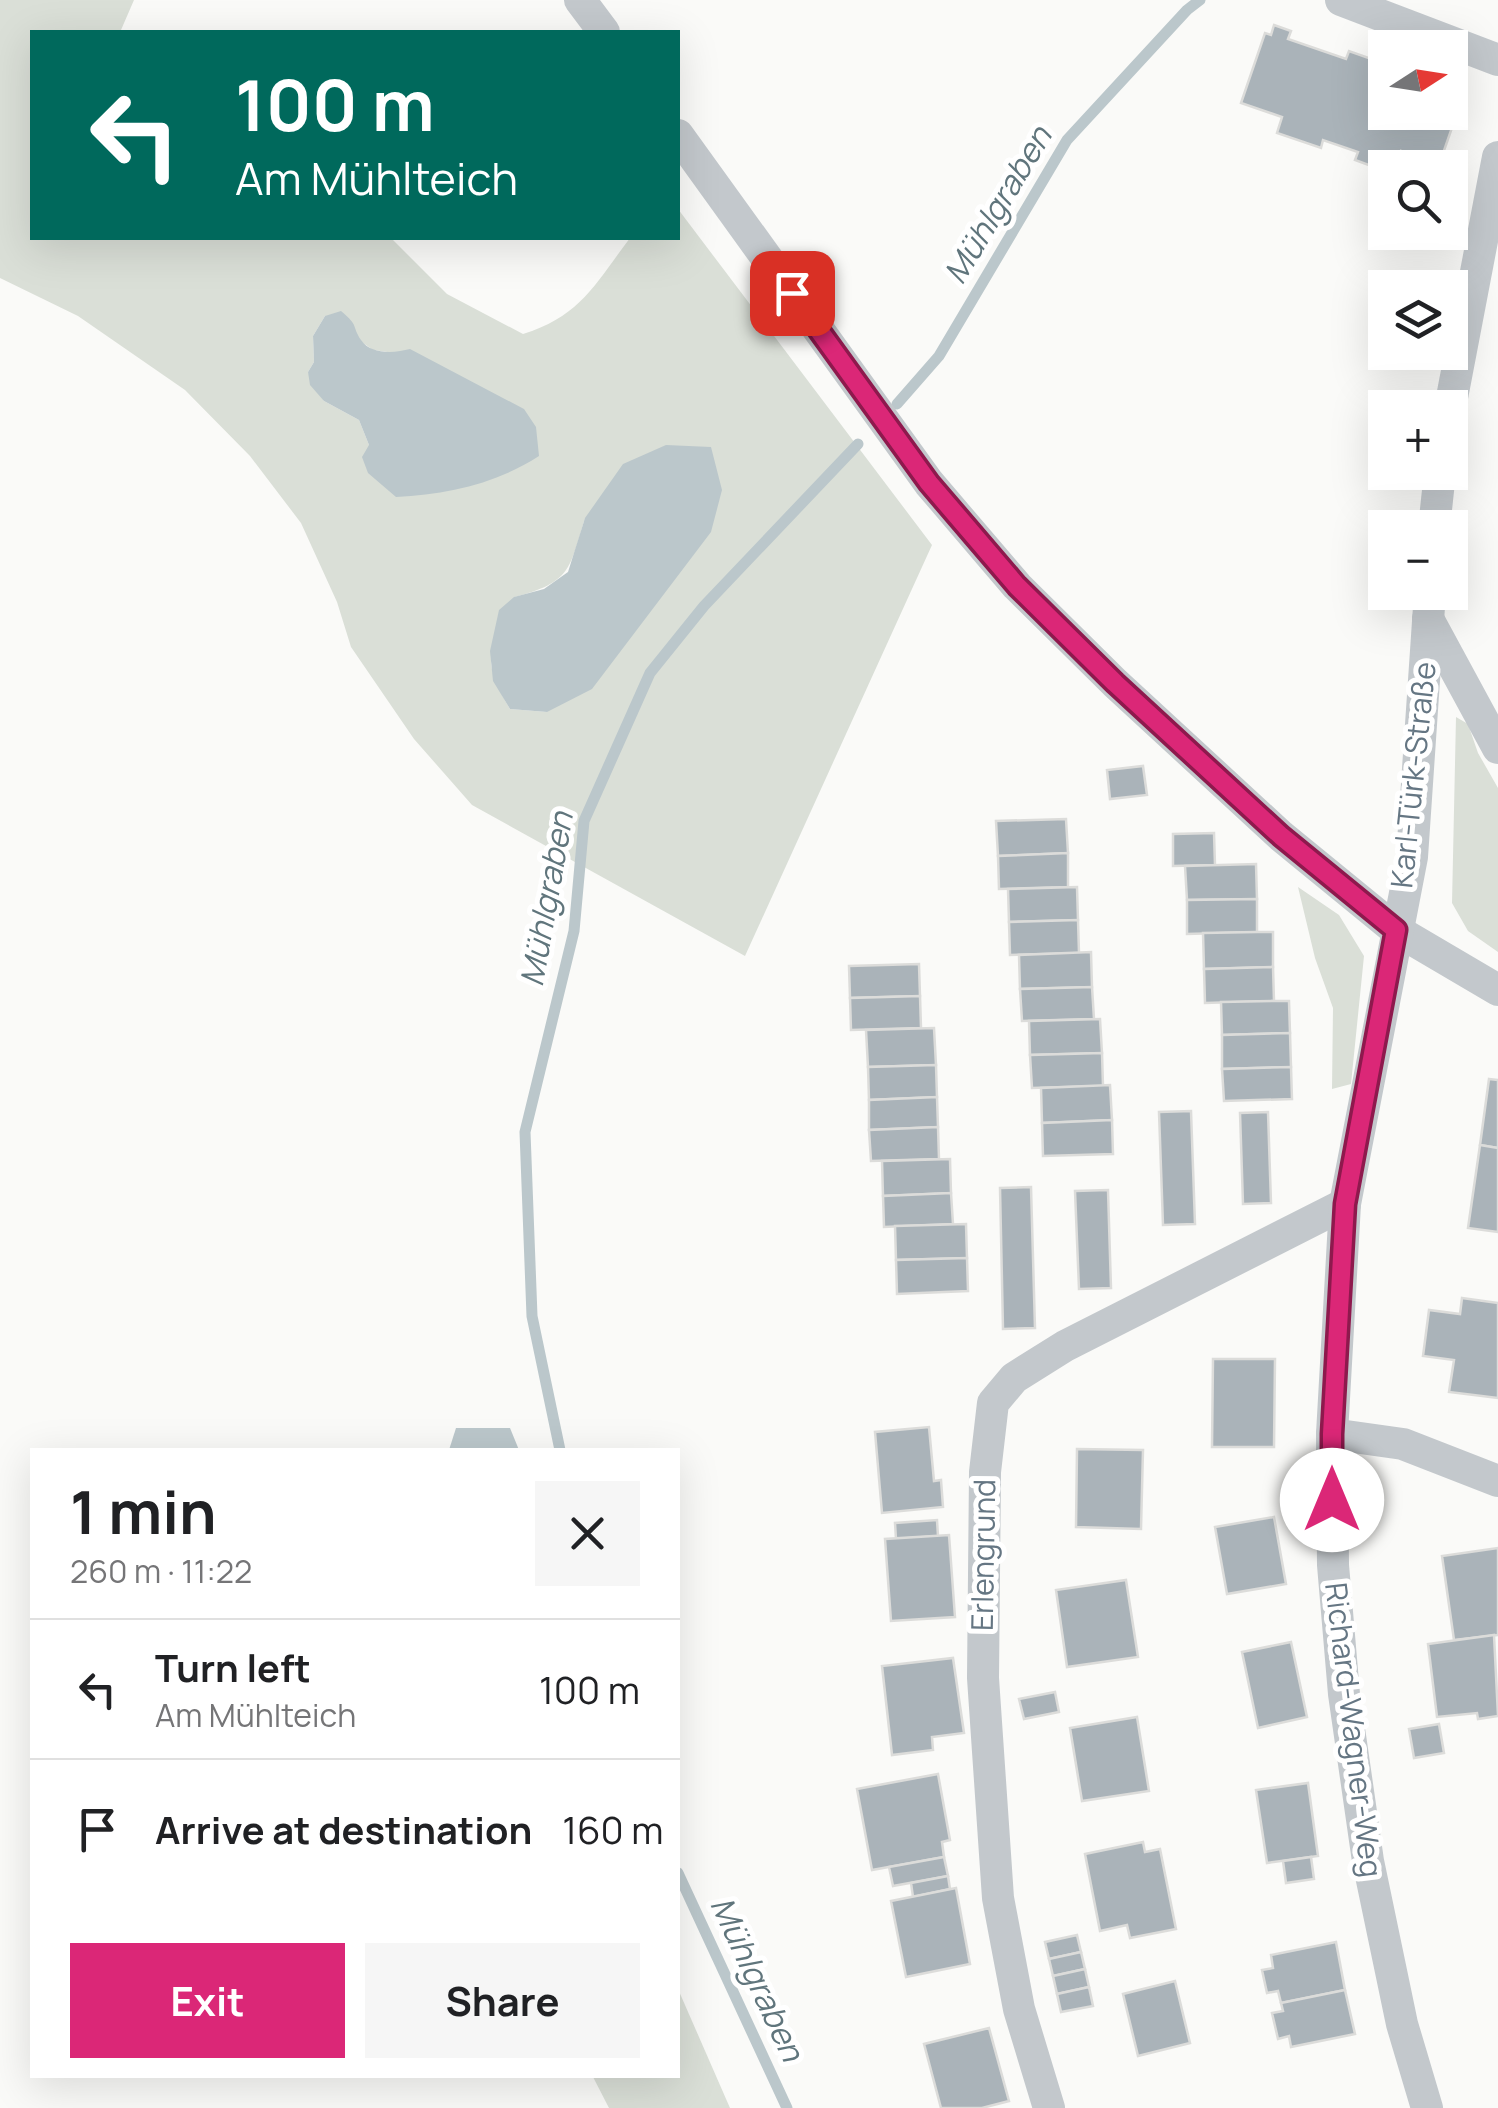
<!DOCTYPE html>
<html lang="en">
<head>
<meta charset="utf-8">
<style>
  body { margin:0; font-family:Manrope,sans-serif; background:#f6f6f6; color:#202124; height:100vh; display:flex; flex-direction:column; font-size:38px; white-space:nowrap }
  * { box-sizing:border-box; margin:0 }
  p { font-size:32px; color:#757577 }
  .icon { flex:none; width:55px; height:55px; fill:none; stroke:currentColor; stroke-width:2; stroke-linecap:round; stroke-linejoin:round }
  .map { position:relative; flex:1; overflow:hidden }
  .drawer { position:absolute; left:30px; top:1448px; width:650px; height:630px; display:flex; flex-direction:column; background:#fff; border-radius:0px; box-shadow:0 10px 40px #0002 }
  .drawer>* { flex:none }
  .guide { position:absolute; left:30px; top:30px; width:650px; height:210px; border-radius:0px; box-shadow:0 10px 40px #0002; background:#00695c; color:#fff; overflow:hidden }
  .needle { width:65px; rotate:78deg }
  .fabs { position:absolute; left:1368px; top:30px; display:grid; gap:20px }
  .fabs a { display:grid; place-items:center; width:100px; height:100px; border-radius:0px; background:#fff; box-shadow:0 10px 40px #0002; font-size:50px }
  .pin { position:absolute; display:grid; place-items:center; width:85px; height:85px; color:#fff; margin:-42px; border-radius:20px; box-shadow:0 5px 15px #0006 }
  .me { position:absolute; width:110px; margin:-55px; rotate:0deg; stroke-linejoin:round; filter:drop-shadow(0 0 8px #0008) }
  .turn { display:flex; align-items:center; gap:35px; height:210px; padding:0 40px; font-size:45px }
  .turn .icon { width:130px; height:130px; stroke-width:2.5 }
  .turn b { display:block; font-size:70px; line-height:85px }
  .round { display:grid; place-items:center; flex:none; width:105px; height:105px; border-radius:0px; background:#f6f6f6 }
  .overview { display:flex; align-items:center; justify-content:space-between; height:170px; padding:0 40px }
  h1 { font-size:60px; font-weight:700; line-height:75px }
  .primary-button { display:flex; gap:20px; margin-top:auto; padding:20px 40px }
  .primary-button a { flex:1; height:115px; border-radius:0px; background:#db2777; color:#fff; font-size:40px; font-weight:700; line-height:115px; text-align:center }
  .primary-button a+a { background:#f6f6f6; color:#202124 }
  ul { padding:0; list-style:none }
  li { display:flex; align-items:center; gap:30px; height:140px; padding:0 40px; border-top:2px solid #e0e0e0 }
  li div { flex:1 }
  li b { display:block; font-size:38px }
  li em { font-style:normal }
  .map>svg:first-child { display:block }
</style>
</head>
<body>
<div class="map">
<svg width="1498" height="2108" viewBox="0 0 1498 2108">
  <rect width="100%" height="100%" fill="#fafaf8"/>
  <g fill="#dadfd7" fill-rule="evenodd">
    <path d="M0 0H134L121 30 131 32H32V238H391L447 294 523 334C581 316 595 284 630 238H678V209L932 545 745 956 472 805 414 739 351 647 337 602 301 523 250 456 185 390 78 316 0 278ZM325 316 373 350 395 353 368 473 369 445 359 420 324 401 308 372 314 362 313 336ZM585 518 547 712 510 709C478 656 491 649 515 597 571 582 569 570 585 518Z"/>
    <path d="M1456 717 1468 724 1478 753 1498 788V952L1468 931 1452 903Z"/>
    <path d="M1298 887 1339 915 1364 956 1351 1084 1332 1089 1333 1008 1315 958Z"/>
    <path d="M678 1989 730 2108H609L592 2075H678Z"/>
  </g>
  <g fill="#bbc7cb">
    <path d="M341 311C360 327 351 325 361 340 371 355 395 353 410 349L524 409 536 427 539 456C496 484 447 494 396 497L368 473 362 457 369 445 359 420 324 401 310 385 308 372 314 362 313 336 325 316Z"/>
    <path d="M666 445 711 447 722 490 711 532 592 689 547 712 510 709 493 681 490 651 499 610 514 597 544 589 568 572 585 518 623 464Z"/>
    <path d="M456 1428H510L519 1450H449Z"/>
  </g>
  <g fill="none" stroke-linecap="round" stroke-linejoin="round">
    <g stroke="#bbc7cb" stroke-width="11">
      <path d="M897 404 939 356 1067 140 1187 10 1200 0"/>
      <path d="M560 1450 532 1316 525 1132 574 931 584 821 650 673 704 606 858 444"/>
      <path d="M678 1873 787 2108"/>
    </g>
  </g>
  <g fill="#aab3b9" stroke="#dcdcda" stroke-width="2.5">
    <path d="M1274 25 1291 31 1288 39 1346 59 1349 51 1380 62 1377 70 1385 72V112H1450V88L1454 89 1451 95 1462 99 1439 165 1401 151 1396 168H1385V171L1355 160 1358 152 1323 140 1321 148 1277 133 1282 117 1241 103 1265 33 1271 35Z"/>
    <path d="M1143 766 1147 795 1110 799 1107 770Z"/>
    <path d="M1066 819 1068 853 998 856 996 821Z"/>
    <path d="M1214 833 1215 865 1173 866V834Z"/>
    <path d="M1068 853V887L999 889 998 856Z"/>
    <path d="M1256 864 1257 899 1187 900 1185 866Z"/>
    <path d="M1077 887 1078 920 1009 922 1008 889Z"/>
    <path d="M1257 899V932L1187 934V900Z"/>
    <path d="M1078 920 1079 953 1010 955 1009 922Z"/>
    <path d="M1257 932H1273V967L1204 969 1203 933Z"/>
    <path d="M1091 952 1092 987 1020 989 1019 955Z"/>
    <path d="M919 964 920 996 850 998 849 966Z"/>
    <path d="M1273 967 1274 1001 1205 1003 1204 969Z"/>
    <path d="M1092 987 1094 1019 1022 1021 1020 989Z"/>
    <path d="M920 996 921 1028 851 1030 850 998Z"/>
    <path d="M1274 1001H1289L1290 1033 1222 1035 1221 1002Z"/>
    <path d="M1100 1019 1102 1053 1030 1055 1029 1021Z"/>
    <path d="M934 1028 936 1065 868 1067 866 1030Z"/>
    <path d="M1290 1033 1291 1067 1222 1069V1035Z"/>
    <path d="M1102 1053 1103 1086 1032 1088 1030 1055Z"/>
    <path d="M936 1065 937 1097 869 1100 868 1067Z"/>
    <path d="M1291 1067 1292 1099 1224 1101 1222 1069Z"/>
    <path d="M1489 1079 1498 1080V1148L1480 1145Z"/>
    <path d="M1110 1085 1112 1120 1042 1123 1041 1088Z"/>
    <path d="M937 1097 938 1127 869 1130V1100Z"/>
    <path d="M1191 1111 1195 1224 1163 1225 1159 1112Z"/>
    <path d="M1268 1112 1271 1203 1243 1204 1240 1113Z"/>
    <path d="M1112 1120 1113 1154 1043 1156 1042 1123Z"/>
    <path d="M938 1127 939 1159 871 1161 869 1130Z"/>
    <path d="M1480 1145 1498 1148V1232L1468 1228Z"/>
    <path d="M950 1159 951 1193 883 1196 882 1161Z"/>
    <path d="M1031 1187 1035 1328 1003 1329 1000 1188Z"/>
    <path d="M1108 1190 1111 1288 1079 1289 1075 1191Z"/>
    <path d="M951 1193 953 1224 884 1227 883 1196Z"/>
    <path d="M966 1224 967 1258 896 1260 895 1226Z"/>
    <path d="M967 1258 968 1291 897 1294 896 1260Z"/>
    <path d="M1462 1298 1498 1303V1398L1449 1392 1454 1360 1423 1356 1429 1310 1460 1314Z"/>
    <path d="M1213 1359H1275L1274 1447H1212Z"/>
    <path d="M929 1427 934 1481 941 1480 943 1507 882 1513 875 1432Z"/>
    <path d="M1077 1449 1143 1450 1141 1529 1076 1527Z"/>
    <path d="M1274 1517 1286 1584 1227 1594 1215 1527Z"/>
    <path d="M937 1520 938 1536 896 1539 895 1523Z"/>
    <path d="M949 1535 955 1617 891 1621 885 1539Z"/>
    <path d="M1498 1548V1635L1454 1640 1442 1556Z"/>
    <path d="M1126 1580 1138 1657 1067 1667 1056 1590Z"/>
    <path d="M1494 1635 1498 1716 1478 1719 1477 1713 1437 1717 1428 1644Z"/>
    <path d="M1291 1642 1307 1717 1258 1728 1242 1652Z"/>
    <path d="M953 1658 964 1733 932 1737 933 1750 892 1755 882 1666Z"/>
    <path d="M1055 1692 1059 1712 1024 1719 1019 1699Z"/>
    <path d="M1137 1717 1149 1791 1082 1801 1070 1728Z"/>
    <path d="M1439 1724 1444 1753 1414 1758 1409 1729Z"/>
    <path d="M938 1774 950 1840 942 1842 944 1857 872 1870 857 1789Z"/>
    <path d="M1308 1783 1318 1856 1267 1863 1256 1790Z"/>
    <path d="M1143 1842 1145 1852 1160 1849 1176 1929 1130 1938 1127 1925 1100 1931 1085 1854Z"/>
    <path d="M944 1857 948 1876 893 1886 889 1867Z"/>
    <path d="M1311 1857 1314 1879 1286 1883 1283 1861Z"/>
    <path d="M948 1876 950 1889 913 1897 911 1883Z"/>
    <path d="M956 1888 970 1964 906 1977 891 1901Z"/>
    <path d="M1077 1935 1081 1952 1049 1959 1045 1942Z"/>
    <path d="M1336 1942 1345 1990 1281 2003 1278 1991 1267 1993 1262 1970 1273 1968 1271 1955Z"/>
    <path d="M1081 1952 1085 1969 1053 1976 1049 1959Z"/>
    <path d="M1085 1969 1089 1987 1057 1994 1053 1976Z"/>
    <path d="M1175 1981 1190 2043 1138 2056 1123 1994Z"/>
    <path d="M1089 1987 1093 2006 1061 2012 1057 1994Z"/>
    <path d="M1345 1990 1355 2034 1291 2047 1289 2036 1278 2039 1272 2013 1283 2011 1281 2003Z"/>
    <path d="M989 2028 1009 2101 982 2108H941L924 2044Z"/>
  </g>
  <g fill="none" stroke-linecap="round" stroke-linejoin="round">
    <g stroke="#c3c8cc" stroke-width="32">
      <path d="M580 0 604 32"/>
      <path d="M1341 0 1498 60"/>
      <path d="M678 135 929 483 1017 586 1115 683 1281 836 1396 930 1498 990"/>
      <path d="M1450 408 1498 157"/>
      <path d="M1434 528 1440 472"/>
      <path d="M1428 619 1498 748"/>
      <path d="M1332 1434 1403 1444 1498 1481"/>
      <path d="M1049 2108 1019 2009 998 1898 983 1678 985 1472 993 1403 1014 1378 1065 1346 1345 1204"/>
      <path d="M1427 2108 1402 2024 1368 1861 1344 1694 1333 1565 1332 1434 1345 1204 1412 857 1430 592"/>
    </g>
  </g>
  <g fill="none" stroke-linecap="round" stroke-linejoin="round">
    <g stroke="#8e194d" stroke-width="25">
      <path id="route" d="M792 293 929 483 1017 586 1115 683 1281 836 1396 930 1345 1204 1332 1434V1500"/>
    </g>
    <use href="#route" stroke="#db2777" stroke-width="18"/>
  </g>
  <g text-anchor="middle" stroke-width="10" stroke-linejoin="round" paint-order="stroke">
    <g font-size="30" fill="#657683" stroke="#fff">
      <text transform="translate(1414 775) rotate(-84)" y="10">Karl-Türk-Straße</text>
      <text transform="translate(984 1555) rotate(-89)" y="10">Erlengrund</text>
      <text transform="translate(1353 1730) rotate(83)" y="10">Richard-Wagner-Weg</text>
    </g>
    <g font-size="32" font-style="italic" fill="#60757c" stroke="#fff">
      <text transform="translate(998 205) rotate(-59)" y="11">Mühlgraben</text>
      <text transform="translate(547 899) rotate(-80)" y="11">Mühlgraben</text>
      <text transform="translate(757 1979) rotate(65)" y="11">Mühlgraben</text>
    </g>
  </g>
</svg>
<div class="fabs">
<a><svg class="needle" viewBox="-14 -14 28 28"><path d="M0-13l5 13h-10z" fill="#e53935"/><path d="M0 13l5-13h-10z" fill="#757577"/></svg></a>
<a><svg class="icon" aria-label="search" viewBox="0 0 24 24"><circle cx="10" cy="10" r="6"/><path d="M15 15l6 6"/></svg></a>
<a><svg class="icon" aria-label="layers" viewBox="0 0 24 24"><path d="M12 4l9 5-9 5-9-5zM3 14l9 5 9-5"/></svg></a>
<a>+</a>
<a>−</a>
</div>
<div class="pin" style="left:792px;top:293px;background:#d93025"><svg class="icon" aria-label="arrive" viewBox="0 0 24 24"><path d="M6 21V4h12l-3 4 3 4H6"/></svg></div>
<svg class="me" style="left:1332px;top:1500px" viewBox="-20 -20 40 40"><circle r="19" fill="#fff"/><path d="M0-13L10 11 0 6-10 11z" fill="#db2777"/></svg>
<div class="guide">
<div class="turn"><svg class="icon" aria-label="left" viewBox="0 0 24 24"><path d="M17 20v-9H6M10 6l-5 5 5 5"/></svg><div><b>100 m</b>Am Mühlteich</div></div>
</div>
<section class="drawer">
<div class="overview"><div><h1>1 min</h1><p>260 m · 11:22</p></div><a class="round"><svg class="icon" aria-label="close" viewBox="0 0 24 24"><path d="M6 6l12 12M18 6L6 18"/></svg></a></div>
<ul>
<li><svg class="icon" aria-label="left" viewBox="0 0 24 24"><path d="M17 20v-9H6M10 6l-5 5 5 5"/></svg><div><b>Turn left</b><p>Am Mühlteich</p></div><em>100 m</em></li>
<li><svg class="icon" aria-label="arrive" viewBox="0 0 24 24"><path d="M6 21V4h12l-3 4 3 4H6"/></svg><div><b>Arrive at destination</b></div><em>160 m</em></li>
</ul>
<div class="primary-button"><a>Exit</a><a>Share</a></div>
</section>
</div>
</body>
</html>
